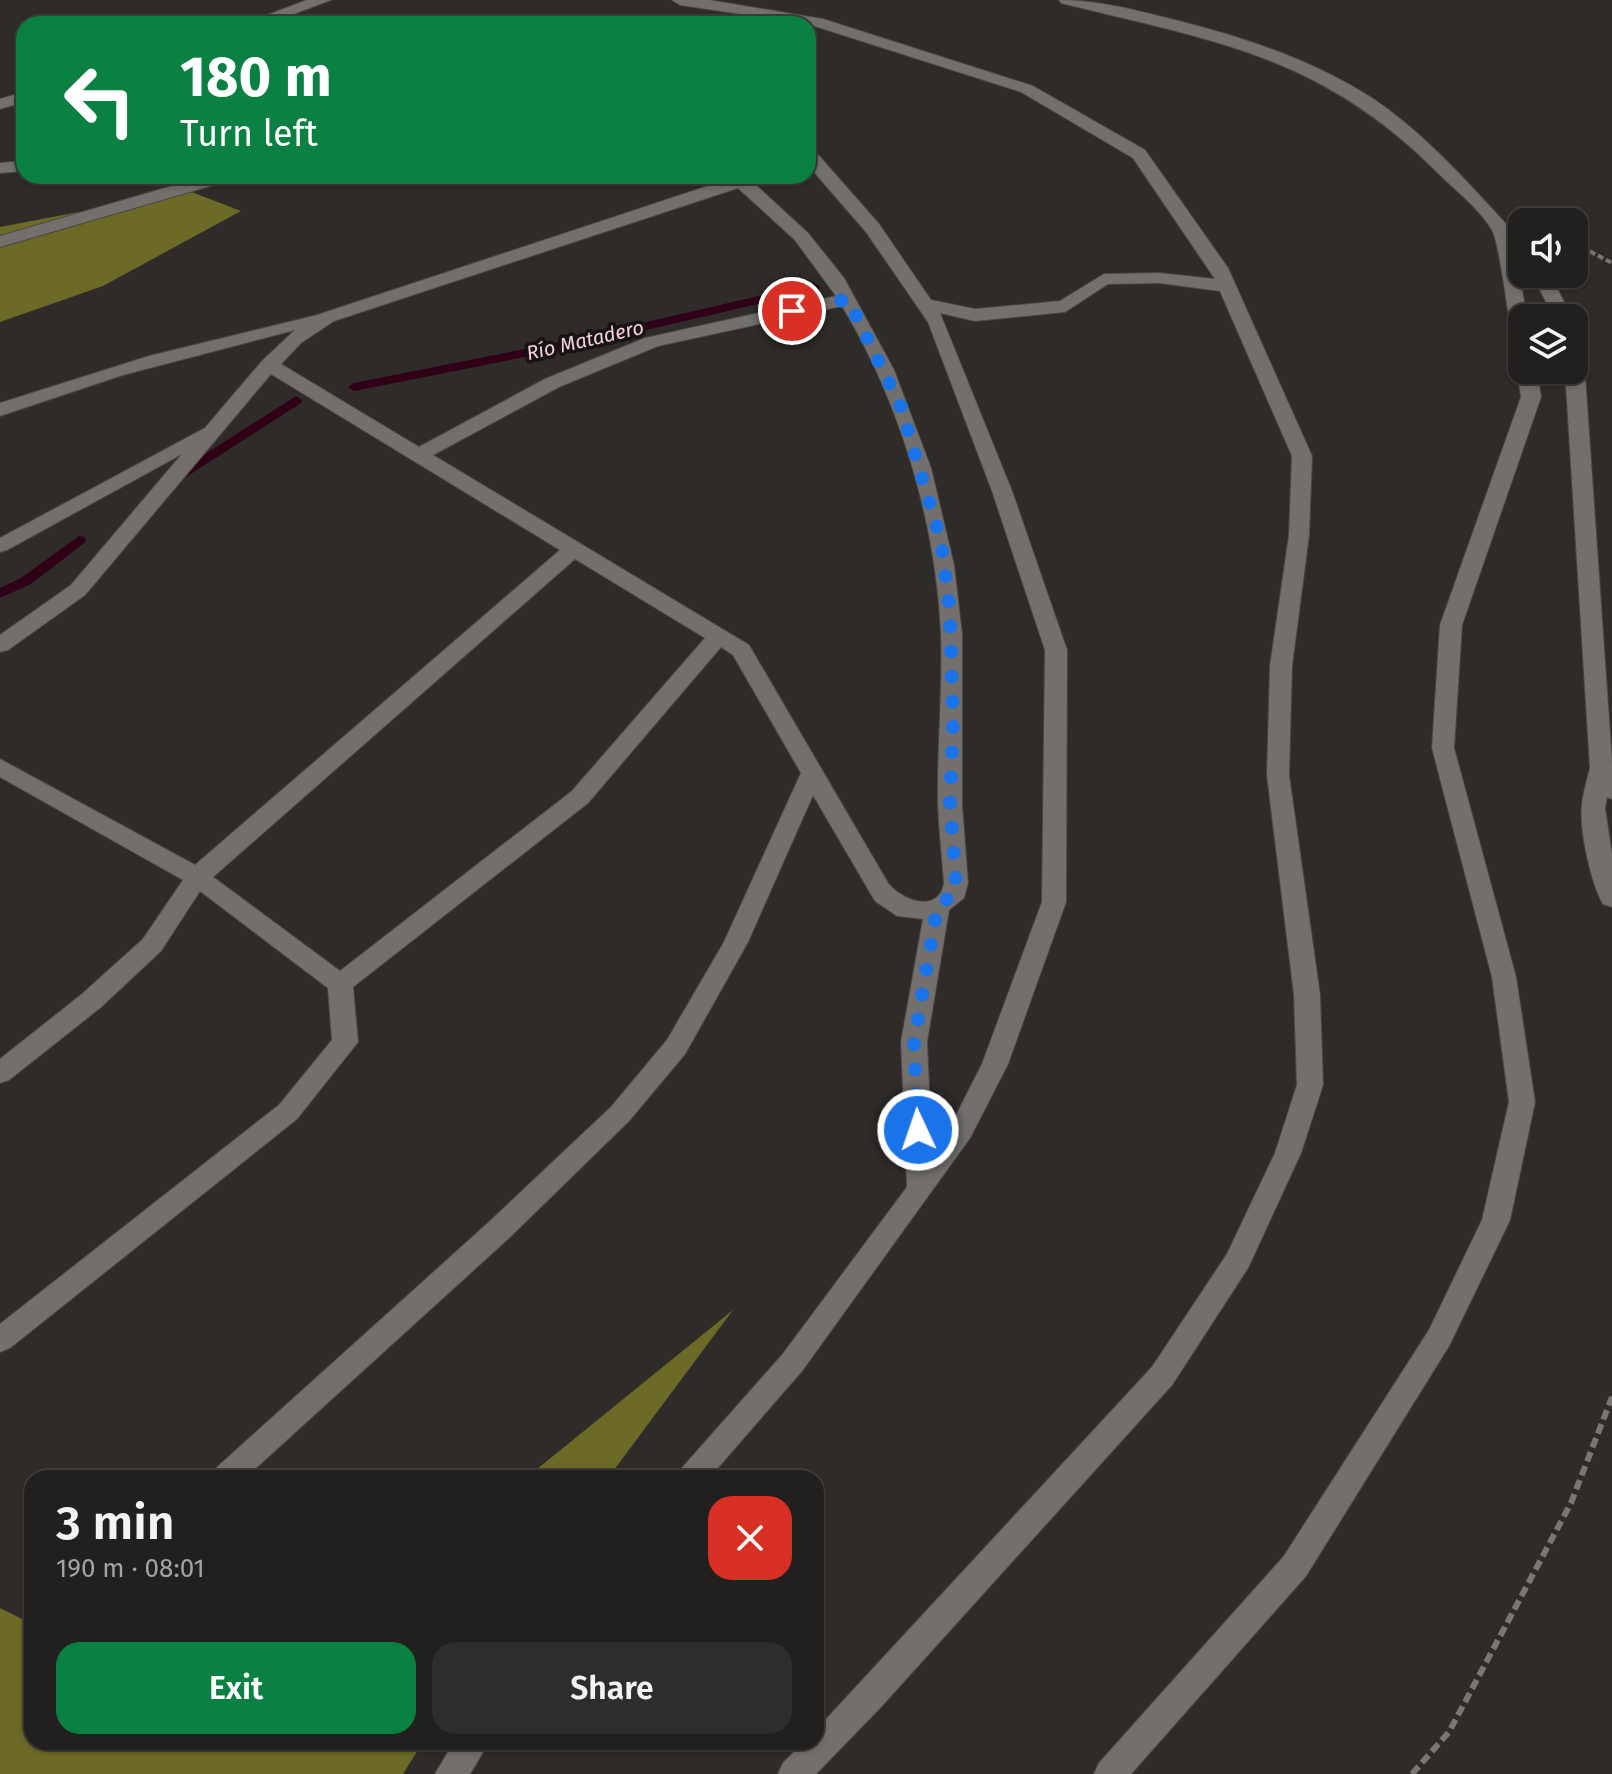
<!DOCTYPE html>
<html lang="en">
<head>
<meta charset="utf-8">
<style>
  body { margin:0; font-family:"Fira Sans",sans-serif; background:#2e2d2c; color:#f1f3f6; height:100vh; display:flex; flex-direction:column; font-size:30px; white-space:nowrap }
  * { box-sizing:border-box; margin:0 }
  p { font-size:26px; color:#a2a3a4 }
  .icon { flex:none; width:44px; height:44px; fill:none; stroke:currentColor; stroke-width:2; stroke-linecap:round; stroke-linejoin:round }
  .map { position:relative; flex:1; overflow:hidden }
  .details { position:absolute; left:24px; top:1470px; width:800px; height:280px; display:flex; flex-direction:column; background:#22201f; border-radius:24px; box-shadow:0 2px 6px #0004,0 0 0 2px #3f3e3d }
  .details>* { flex:none }
  .hud { position:absolute; left:16px; top:16px; width:800px; height:168px; border-radius:24px; box-shadow:0 2px 6px #0004,0 0 0 2px #3f3e3d; background:#0b8043; color:#fff; overflow:hidden }
  .buttons { position:absolute; left:1508px; top:208px; display:grid; gap:16px }
  .buttons a { display:grid; place-items:center; width:80px; height:80px; border-radius:16px; background:#22201f; box-shadow:0 2px 6px #0004,0 0 0 2px #3f3e3d; font-size:40px }
  .pin { position:absolute; display:grid; place-items:center; width:68px; height:68px; color:#fff; margin:-34px; border:4px solid #fff; border-radius:50%; box-shadow:0 2px 8px #0007 }
  .me { position:absolute; width:88px; margin:-44px; rotate:357deg; stroke-linejoin:round; filter:drop-shadow(0 0 6px #0008) }
  .turn { display:flex; align-items:center; gap:28px; height:168px; padding:0 32px; font-size:36px }
  .turn .icon { width:104px; height:104px; stroke-width:2.5 }
  .turn b { display:block; font-size:56px; line-height:68px }
  .round { display:grid; place-items:center; flex:none; width:84px; height:84px; border-radius:24px; background:#2e2d2c }
  .summary { display:flex; align-items:center; justify-content:space-between; height:136px; padding:0 32px }
  h1 { font-size:48px; font-weight:600; line-height:60px }
  .cta { display:flex; gap:16px; margin-top:auto; padding:16px 32px }
  .cta a { flex:1; height:92px; border-radius:24px; background:#0b8043; color:#fff; font-size:32px; font-weight:600; line-height:92px; text-align:center }
  .cta a+a { background:#2e2d2c; color:#f1f3f6 }
  .map>svg:first-child { display:block }
</style>
</head>
<body>
<div class="map">
<svg width="1612" height="1774" viewBox="0 0 1612 1774">
  <rect width="100%" height="100%" fill="#2e2b29"/>
  <g fill="#6b6a26">
    <path d="M189 191 241 211 103 286 0 322V227Z"/>
    <path d="M733 1310 608 1478H526Z"/>
    <path d="M0 1608 32 1624V1742H423L403 1774H0Z"/>
  </g>
  <g fill="none" stroke-linecap="round" stroke-linejoin="round">
    <g fill="#300017" fill-rule="evenodd">
      <path d="M814 283 820 287 818 290 565 349 354 391 348 387 354 383 565 341Z"/>
      <path d="M296 396 302 400 301 403 183 479 178 480 171 476Z"/>
      <path d="M79 536 84 537 86 540 84 543 31 584 0 598V588L21 578Z"/>
    </g>
    <g stroke="#4a4745" stroke-width="2">
      <g id="minor">
        <path d="M307 0H331L267 24H243Z"/>
        <path d="M672 0H709L823 19 1033 86 1145 150 1228 268 1312 456 1309 535 1292 666 1289 775 1320 995 1323 1085 1301 1153 1248 1268 1172 1385 880 1708 816 1774H778L783 1763 804 1742H816V1730L1152 1367 1227 1254 1275 1153 1297 1085 1294 995 1267 775 1270 666 1289 535 1292 456 1220 291 1159 283 1108 284 1065 312 975 321 940 313 1012 491 1067 650 1066 902 1008 1064 970 1138 802 1371 709 1478H676L681 1469 782 1355 907 1187 901 1042 923 919 897 916 875 901 813 795 748 942 685 1054 629 1121 509 1238 245 1478H210L215 1469 489 1222 611 1107 667 1040 724 942 801 773 733 655 721 647 588 803 353 987 358 1042 297 1119 10 1348 0 1352V1324L279 1105 332 1040 328 988 200 891 161 951 100 1008 9 1080 0 1083V1059L82 994 143 939 183 880 0 777V759L195 865 560 550 271 374 85 595 8 650 0 652V635L71 585 182 454 7 550 0 552V538L205 428 262 361 295 330 123 375 0 416V403L149 356 317 315 729 179 726 176 747 177 808 233 844 278 894 370 931 468 954 565 962 634V804L968 883 964 898 949 910 927 1042 932 1151 951 1125 982 1064 1042 902 1045 650 992 491 928 322 866 232 808 165V149L814 150 879 224 931 300 975 309 1060 301 1104 274 1159 273 1215 279 1133 158 1021 92 808 24 680 5ZM738 188 795 240 836 296 645 338 545 379 419 447 281 364 301 343 334 321ZM842 306C900 402 936 522 941 634 943 691 937 748 938 804 939 831 942 857 944 883 939 914 902 901 888 883L749 645 433 455 559 387 658 346ZM575 559 705 638 572 791 340 971 213 877Z"/>
        <path d="M1059 0C1100 0 1139 11 1179 21 1246 38 1313 60 1372 98 1429 136 1475 191 1522 241V257L1516 256 1527 318H1522V350L1513 344C1509 323 1500 244 1492 230 1480 209 1455 190 1438 173 1321 55 1214 41 1061 3Z"/>
        <path d="M24 92V102L0 109V99Z"/>
        <path d="M24 161V171L0 173V163Z"/>
        <path d="M206 176H234L231 180 0 247V236Z"/>
        <path d="M1532 274H1550L1572 318H1554Z"/>
        <path d="M1574 355 1584 361 1612 762V799L1607 797 1605 808 1612 855V907L1603 904C1591 883 1579 830 1582 805 1583 793 1587 780 1590 768L1565 370H1574Z"/>
        <path d="M1522 366V370H1537L1541 397 1462 625 1454 748 1516 977 1535 1102 1510 1220 1449 1346 1306 1576 1131 1774H1094L1099 1763 1284 1556 1429 1330 1482 1220 1509 1102 1492 977 1432 748 1440 625 1521 397 1517 370Z"/>
        <path d="M454 1742H489L470 1774H435Z"/>
      </g>
    </g>
    <path stroke="#797674" stroke-width="4" stroke-dasharray="6 3" stroke-linecap="butt" d="M1574 243 1612 263"/>
    <path stroke="#797674" stroke-width="6" stroke-dasharray="10 5" stroke-linecap="butt" d="M1412 1774 1449 1732 1571 1503 1612 1397"/>
    <use href="#minor" fill="#726f6c" fill-rule="evenodd"/>
  </g>
  <g fill="none" stroke-linecap="round" stroke-linejoin="round">
    <path stroke="#1a73e8" stroke-width="14" stroke-dasharray="0 25.2" d="M792 311 848 299 901 407 941 541 950 613 953 724 950 804 956 883 955 892 937 908 914 1042 918 1130"/>
  </g>
  <g text-anchor="middle" stroke-width="7" stroke-linejoin="round" paint-order="stroke">
    <g font-size="20" font-style="italic" fill="#f6cedc" stroke="#151413">
      <text transform="translate(585 340) rotate(-13)" y="7">Río Matadero</text>
    </g>
  </g>
</svg>
<div class="buttons">
<a><svg class="icon" aria-label="sound" viewBox="0 0 24 24"><path d="M4 9h4l5-4v14l-5-4H4zM17 9q2 3 0 6"/></svg></a>
<a><svg class="icon" aria-label="layers" viewBox="0 0 24 24"><path d="M12 4l9 5-9 5-9-5zM3 14l9 5 9-5"/></svg></a>
</div>
<div class="pin" style="left:792px;top:311px;background:#d93025"><svg class="icon" aria-label="arrive" viewBox="0 0 24 24"><path d="M6 21V4h12l-3 4 3 4H6"/></svg></div>
<svg class="me" style="left:918px;top:1130px" viewBox="-20 -20 40 40"><circle r="17" fill="#1a73e8" stroke="#fff" stroke-width="3"/><path d="M0-11L8 9 0 5-8 9z" fill="#fff"/></svg>
<div class="hud">
<div class="turn"><svg class="icon" aria-label="left" viewBox="0 0 24 24"><path d="M17 20v-9H6M10 6l-5 5 5 5"/></svg><div><b>180 m</b>Turn left</div></div>
</div>
<section class="details">
<div class="summary"><div><h1>3 min</h1><p>190 m · 08:01</p></div><a class="round" style="background:#d93025;color:#fff"><svg class="icon" aria-label="close" viewBox="0 0 24 24"><path d="M6 6l12 12M18 6L6 18"/></svg></a></div>
<div class="cta"><a>Exit</a><a>Share</a></div>
</section>
</div>
</body>
</html>
